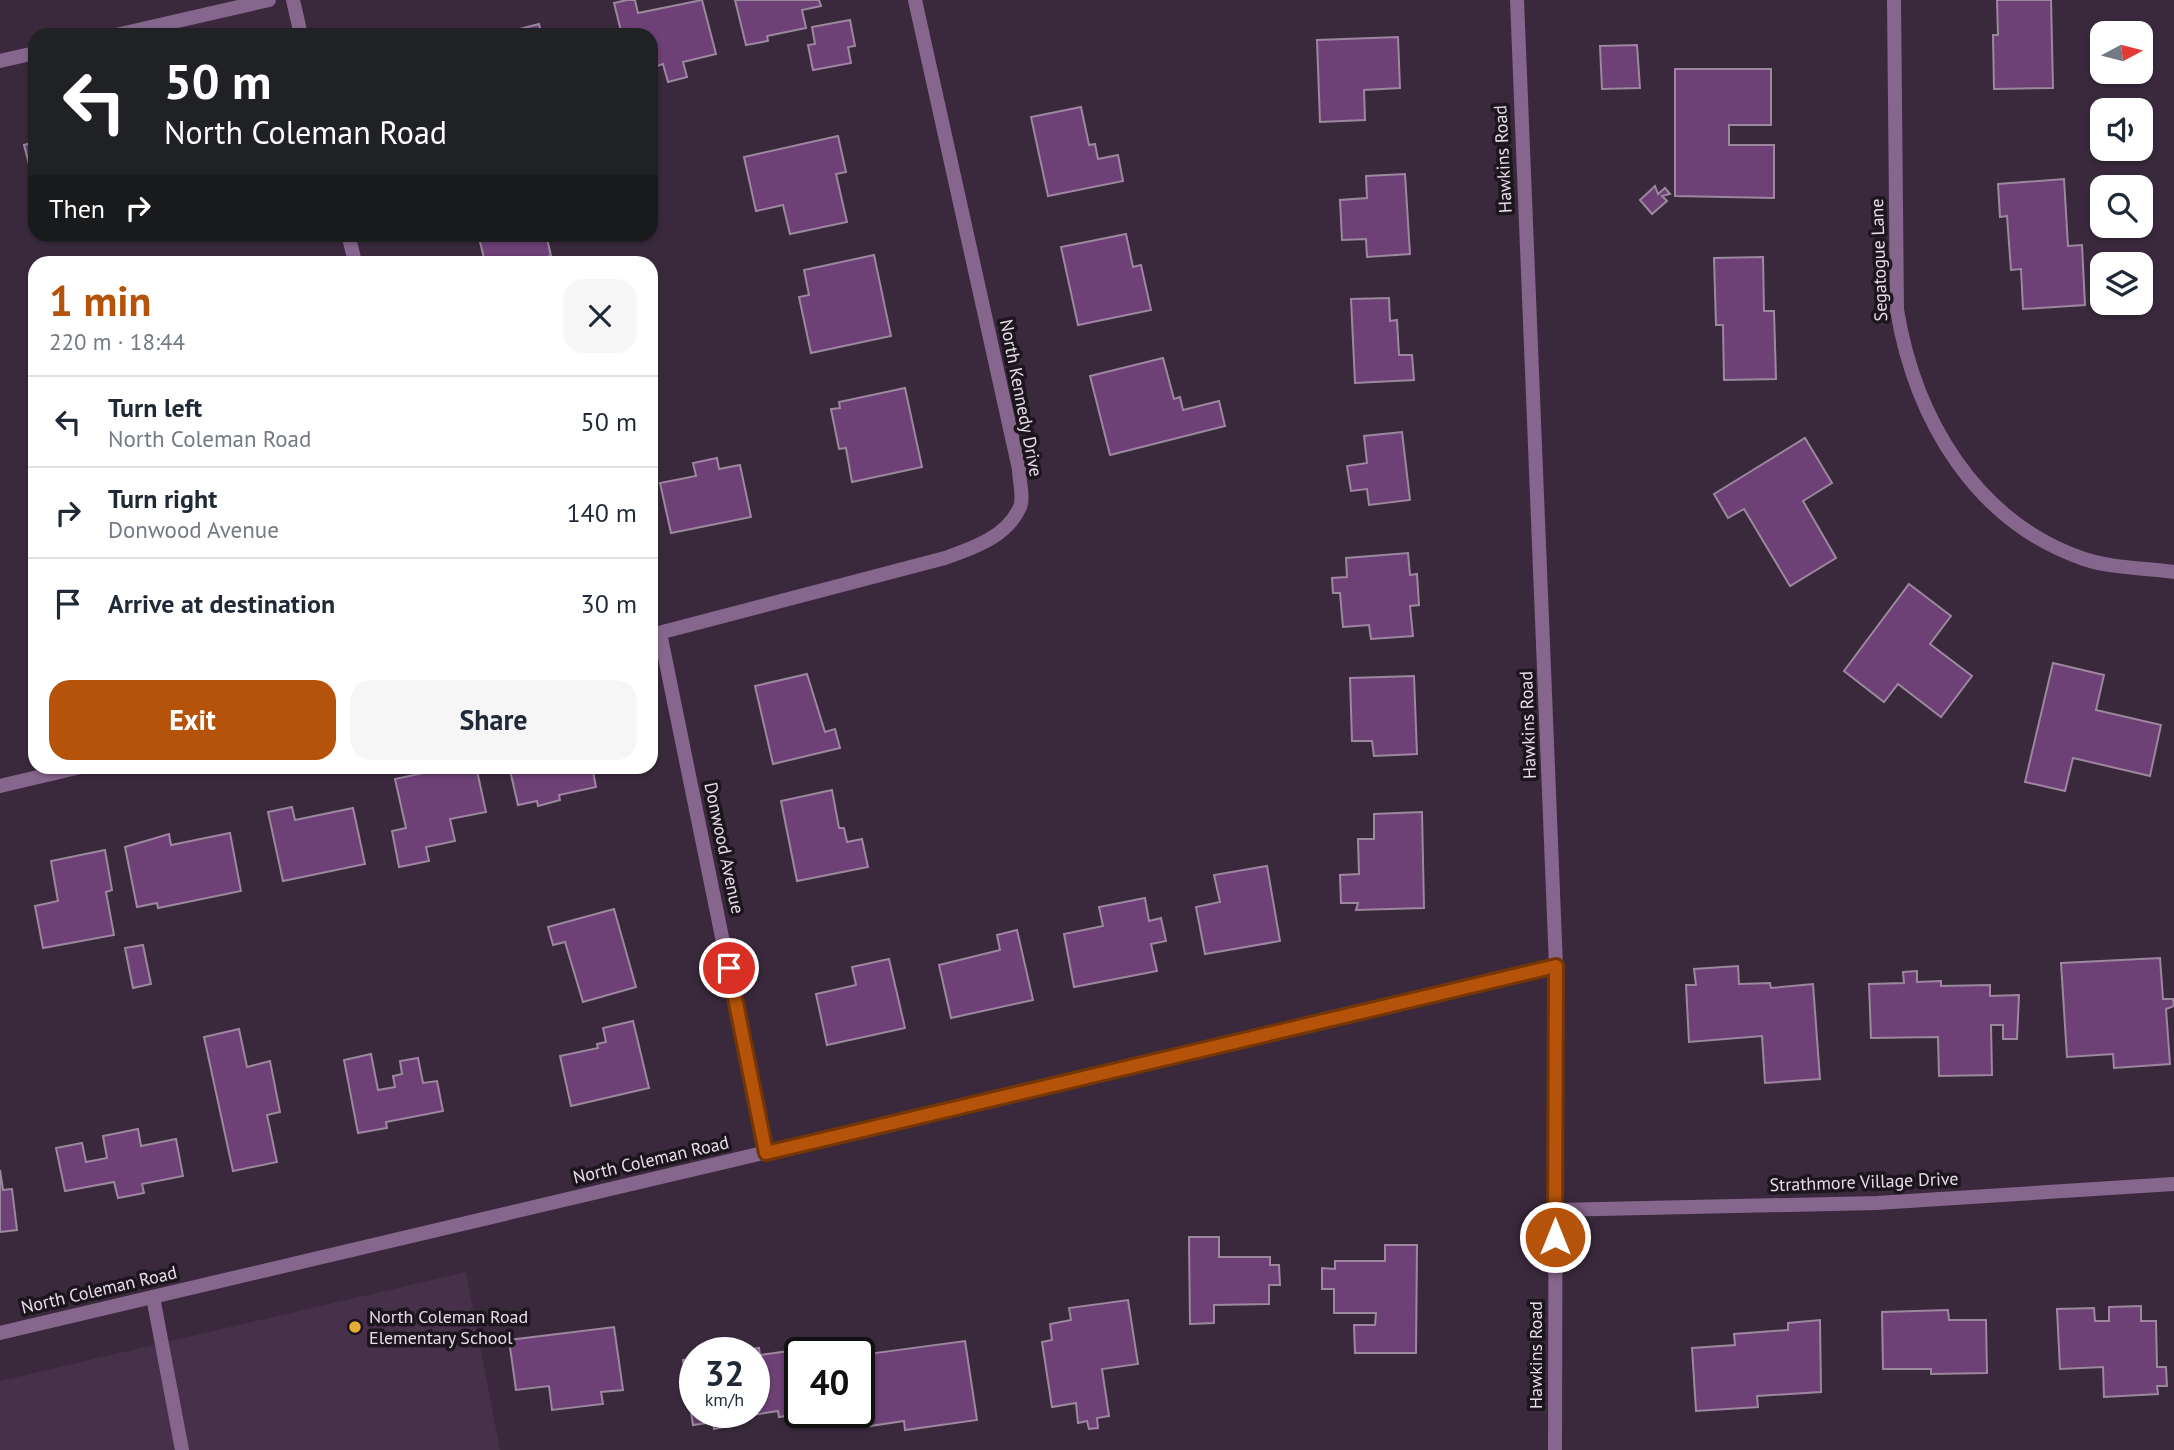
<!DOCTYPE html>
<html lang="en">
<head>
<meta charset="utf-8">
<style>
  body { margin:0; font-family:"PT Sans",sans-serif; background:#f6f6f7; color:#1f2937; height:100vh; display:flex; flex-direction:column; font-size:26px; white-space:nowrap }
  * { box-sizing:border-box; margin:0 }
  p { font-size:23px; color:#747a83 }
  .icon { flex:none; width:38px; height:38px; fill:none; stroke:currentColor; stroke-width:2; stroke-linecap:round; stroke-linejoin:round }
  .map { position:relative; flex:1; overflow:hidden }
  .drawer { position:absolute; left:28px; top:256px; width:630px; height:518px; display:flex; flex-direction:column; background:#fff; border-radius:21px; box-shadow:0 2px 5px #0004 }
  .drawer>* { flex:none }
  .banner { position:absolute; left:28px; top:28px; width:630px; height:214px; border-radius:21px; box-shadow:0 2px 5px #0004; background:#202124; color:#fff; overflow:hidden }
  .needle { width:46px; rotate:83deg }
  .controls { position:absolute; left:2090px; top:21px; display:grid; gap:14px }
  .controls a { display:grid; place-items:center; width:63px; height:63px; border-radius:14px; background:#fff; box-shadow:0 2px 5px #0004; font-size:35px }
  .speed { position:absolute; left:679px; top:1337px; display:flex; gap:14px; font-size:35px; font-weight:700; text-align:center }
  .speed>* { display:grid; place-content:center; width:91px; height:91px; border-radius:50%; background:#fff; box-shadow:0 2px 5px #0004; line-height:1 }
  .speed small { font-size:18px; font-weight:400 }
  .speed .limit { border:4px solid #111; border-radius:10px; background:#fff; color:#111 }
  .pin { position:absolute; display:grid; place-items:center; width:60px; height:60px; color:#fff; margin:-30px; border:4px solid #fff; border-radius:50%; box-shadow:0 2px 7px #0007 }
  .me { position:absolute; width:77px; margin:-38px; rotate:0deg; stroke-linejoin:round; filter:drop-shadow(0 0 5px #0008) }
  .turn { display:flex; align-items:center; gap:24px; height:147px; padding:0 21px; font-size:32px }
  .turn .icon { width:91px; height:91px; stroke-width:2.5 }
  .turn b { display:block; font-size:49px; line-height:60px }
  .then { display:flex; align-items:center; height:66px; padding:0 21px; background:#0003; gap:14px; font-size:26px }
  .round { display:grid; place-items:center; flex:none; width:74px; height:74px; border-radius:21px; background:#f6f6f7 }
  .summary { display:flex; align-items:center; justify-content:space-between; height:119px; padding:0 21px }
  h1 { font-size:42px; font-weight:600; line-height:52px; color:#b45309 }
  .button { display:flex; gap:14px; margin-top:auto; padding:14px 21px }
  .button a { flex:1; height:80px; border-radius:21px; background:#b45309; color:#fff; font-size:28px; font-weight:600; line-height:80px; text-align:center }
  .button a+a { background:#f6f6f7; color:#1f2937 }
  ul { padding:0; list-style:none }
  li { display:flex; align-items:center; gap:21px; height:91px; padding:0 21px; border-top:2px solid #e0e1e3 }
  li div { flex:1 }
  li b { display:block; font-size:26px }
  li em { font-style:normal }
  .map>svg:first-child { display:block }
</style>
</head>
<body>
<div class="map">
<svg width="2174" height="1450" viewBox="0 0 2174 1450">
  <rect width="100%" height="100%" fill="#3a293d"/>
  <path fill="#46304a" d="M466 1272 500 1450H0V1381Z"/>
  <g fill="#6d4176" stroke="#9c879f" stroke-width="2">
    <path d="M627 0H635L638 13 702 0 716 54 683 62 687 77 668 82 663 64 651 68V35H622L614 3Z"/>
    <path d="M735 0H819L821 6 802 10 806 28 767 36 768 41 746 45Z"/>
    <path d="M1997 0H2051L2053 88 1994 89 1993 35H1998Z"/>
    <path d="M850 20 855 46 848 47 851 63 813 70 808 45 815 44 812 27Z"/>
    <path d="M539 24 542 35H496Z"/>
    <path d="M1398 37 1400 88 1364 90 1365 120 1320 122 1317 40Z"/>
    <path d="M1637 45 1640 88 1602 89 1600 46Z"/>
    <path d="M1675 69H1771V125H1729V145H1774V198L1675 196Z"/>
    <path d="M1081 107 1089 145 1095 144 1098 159 1118 155 1123 181 1048 196 1031 117Z"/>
    <path d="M838 136 846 172 836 174 847 222 790 234 783 205 756 211 744 157Z"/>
    <path d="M35 142V187L24 145Z"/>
    <path d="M1405 174 1410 254 1367 257 1366 239 1342 240 1340 200 1367 198 1366 176Z"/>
    <path d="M2064 179 2068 246 2082 245 2085 305 2023 309 2021 269 2011 270 2007 216 2000 217 1998 184Z"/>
    <path d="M1655 186 1658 194 1665 188 1670 194 1662 196 1667 201 1652 214 1640 200Z"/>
    <path d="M478 234H546L551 256 533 260 534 262H485Z"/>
    <path d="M1126 234 1133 267 1141 265 1151 310 1078 325 1061 247Z"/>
    <path d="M874 255 891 336 811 353 799 297 809 295 804 270Z"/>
    <path d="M1763 257 1764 311H1774L1776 379 1724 380 1723 325H1716L1714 258Z"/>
    <path d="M1389 298 1390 321 1397 320 1399 355H1412L1414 380 1355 383 1351 299Z"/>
    <path d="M1163 358 1174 399 1180 397 1183 410 1219 401 1225 426 1110 455 1090 376Z"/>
    <path d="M905 388 922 467 852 482 846 448 839 449 831 409 840 408 839 402Z"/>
    <path d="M1402 432 1410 500 1369 505 1367 489 1351 491 1347 466 1367 463 1364 436Z"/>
    <path d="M1805 438 1832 483 1803 501 1836 558 1790 586 1744 509 1728 518 1714 494Z"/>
    <path d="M717 458 719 469 740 465 751 517 671 533 660 483 696 476 693 463Z"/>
    <path d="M1408 553 1410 575 1417 574 1419 605 1410 606 1413 636 1371 639 1369 625 1343 627 1340 593H1333L1332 578 1347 577 1346 558Z"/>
    <path d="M1909 584 1951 616 1930 644 1972 676 1941 717 1898 684 1884 702 1844 671Z"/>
    <path d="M2053 663 2104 675 2096 710 2161 725 2150 776 2073 758 2065 791 2025 782Z"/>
    <path d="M807 674 825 732 835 729 840 748 773 764 755 686Z"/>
    <path d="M1414 676 1417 754 1374 756 1372 741H1352L1350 678Z"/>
    <path d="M456 766H476L486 812 450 819 455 841 426 847 429 861 399 867 392 831 406 828 395 779Z"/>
    <path d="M509 766H592L596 787 559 795 560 800 538 806 537 801 518 805Z"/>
    <path d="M832 790 839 828H844L847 842 862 839 868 867 797 881 781 801Z"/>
    <path d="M292 807 295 820 353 808 365 864 283 881 268 812Z"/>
    <path d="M1422 812 1424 908 1356 910 1358 903H1341L1340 875 1359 874 1358 839H1374V814Z"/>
    <path d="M230 833 241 891 158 908 157 903 137 907 125 847 169 834 171 845Z"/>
    <path d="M105 850 112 890 106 892 114 935 43 948 35 906 58 901 51 861Z"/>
    <path d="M1267 866 1280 941 1205 954 1196 907 1220 902 1214 875Z"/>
    <path d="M1145 898 1149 921 1161 918 1166 941 1151 944 1157 971 1074 987 1064 934 1103 926 1099 907Z"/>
    <path d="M614 909 636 987 583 1002 565 942 553 945 548 927Z"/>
    <path d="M1017 930 1033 1000 951 1018 939 965 1000 950 997 935Z"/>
    <path d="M143 945 151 984 133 988 125 948Z"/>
    <path d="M2160 958 2163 999H2173L2174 1006 2166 1009 2170 1064 2114 1068 2113 1054 2067 1057 2061 963Z"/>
    <path d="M889 959 905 1028 827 1045 816 994 856 985 852 967Z"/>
    <path d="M1738 966 1739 984 1770 983 1771 988 1813 984 1820 1079 1765 1083 1762 1036 1689 1042 1686 985H1696L1694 969Z"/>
    <path d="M1917 971V982L1941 981V986L1990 985V996L2019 995 2017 1039H2003V1025H1991L1992 1075 1939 1076 1938 1037 1871 1038 1869 984 1904 983 1903 972Z"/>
    <path d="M633 1021 649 1088 571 1106 560 1056 598 1048 597 1044 606 1042 603 1028Z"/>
    <path d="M239 1029 247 1067 270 1061 280 1112 267 1115 277 1162 233 1171 204 1037Z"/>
    <path d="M371 1054 378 1090 395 1087 393 1076 402 1074 400 1061 418 1058 423 1083 437 1081 443 1111 386 1122 387 1128 358 1133 344 1060Z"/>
    <path d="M138 1129 141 1146 176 1139 183 1176 142 1184 144 1193 118 1198 114 1182 65 1191 56 1148 82 1143 86 1162 107 1158 103 1136Z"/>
    <path d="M0 1170 3 1190 12 1189 17 1230 0 1232Z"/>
    <path d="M1189 1237H1219V1257H1270V1265H1279L1280 1285H1269V1304L1214 1305V1323L1190 1324Z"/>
    <path d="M1385 1245H1417L1416 1353H1355L1354 1325H1375L1376 1313H1334V1289H1322V1268L1335 1269V1261H1385Z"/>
    <path d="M1128 1300 1138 1364 1102 1369 1109 1416 1097 1418 1098 1428 1089 1429 1087 1421 1078 1423 1076 1403 1052 1407 1042 1342 1052 1340 1050 1324 1071 1320 1069 1308Z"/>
    <path d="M2141 1306V1321H2156L2157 1367H2166L2167 1386H2157L2158 1394 2104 1397 2103 1367 2060 1369 2057 1309 2094 1308 2095 1321H2109V1307Z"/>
    <path d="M1948 1310 1949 1320H1986L1987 1373 1931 1374V1369H1883L1882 1312Z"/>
    <path d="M1820 1320 1821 1392 1757 1396 1758 1407 1696 1411 1692 1348 1735 1345 1734 1334 1788 1330V1323Z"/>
    <path d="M614 1327 623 1390 601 1392 603 1404 552 1410 549 1386 516 1390 509 1340Z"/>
    <path d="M965 1341 977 1420 905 1430 904 1421 870 1426 860 1355Z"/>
    <path d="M759 1348 760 1355 789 1351 792 1372 797 1373 798 1382 800 1408 796 1409 797 1414 779 1417 778 1411 734 1418 733 1425 714 1429 713 1422 693 1425 683 1360 695 1358V1412H754V1353H727Z"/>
  </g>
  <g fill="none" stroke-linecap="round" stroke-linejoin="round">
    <path stroke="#87668d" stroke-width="14" d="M153 1297 182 1450"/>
    <g stroke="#87668d" stroke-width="14">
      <path d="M293 0 301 35"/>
      <path d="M1894 0 1897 310C1915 418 1975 522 2084 559 2111 568 2145 568 2174 572"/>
      <path d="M116 35 269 0"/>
      <path d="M0 61 35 53"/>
      <path d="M348 234 355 262"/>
      <path d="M660 633 766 1153"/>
      <path d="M651 635 945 558C973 548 1007 537 1020 507 1024 498 1019 480 1019 469L915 0"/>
      <path d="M0 786 85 766"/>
      <path d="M0 1333 1556 966"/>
    </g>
    <g stroke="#87668d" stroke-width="14">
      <path d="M1517 0 1556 966 1555 1450"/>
      <path d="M1555 1210 1877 1203 2174 1184"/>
    </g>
  </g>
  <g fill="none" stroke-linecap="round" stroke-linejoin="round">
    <g stroke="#753606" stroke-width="18">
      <path id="route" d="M729 968 766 1153 1556 966 1555 1237"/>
    </g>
    <use href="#route" stroke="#b45309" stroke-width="12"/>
  </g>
  <circle fill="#e5ad35" stroke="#1d151e" stroke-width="2.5" cx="355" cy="1327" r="7"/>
  <g text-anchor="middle" stroke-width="7" stroke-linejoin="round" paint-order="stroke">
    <g font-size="18" fill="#e7dce9" stroke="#1d151e">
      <text transform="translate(1503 159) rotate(-93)" y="6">Hawkins Road</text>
      <text transform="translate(1879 260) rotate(-92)" y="6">Segatogue Lane</text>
      <text transform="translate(1021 398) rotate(79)" y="6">North Kennedy Drive</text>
      <text transform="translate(1528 725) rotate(-92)" y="6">Hawkins Road</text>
      <text transform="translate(724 848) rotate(78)" y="6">Donwood Avenue</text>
      <text transform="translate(651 1160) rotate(-13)" y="6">North Coleman Road</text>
      <text transform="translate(1864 1182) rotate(-2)" y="6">Strathmore Village Drive</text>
      <text transform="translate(99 1290) rotate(-13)" y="6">North Coleman Road</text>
      <text transform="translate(1536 1355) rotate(-90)" y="6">Hawkins Road</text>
    </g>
    <g font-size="18" fill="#e7dce9" stroke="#1d151e" text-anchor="start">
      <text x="369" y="1323">North Coleman Road<tspan x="369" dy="21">Elementary School</tspan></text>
    </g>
  </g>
</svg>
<div class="controls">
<a><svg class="needle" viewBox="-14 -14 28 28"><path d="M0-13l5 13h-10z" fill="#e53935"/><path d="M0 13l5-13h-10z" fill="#747a83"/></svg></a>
<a><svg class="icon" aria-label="sound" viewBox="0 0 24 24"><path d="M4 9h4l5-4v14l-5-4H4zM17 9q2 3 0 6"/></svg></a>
<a><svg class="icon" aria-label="search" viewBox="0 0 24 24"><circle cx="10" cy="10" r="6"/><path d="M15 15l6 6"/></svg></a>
<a><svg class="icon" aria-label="layers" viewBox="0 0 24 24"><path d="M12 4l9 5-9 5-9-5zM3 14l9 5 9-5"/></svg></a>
</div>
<div class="speed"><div>32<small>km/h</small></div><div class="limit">40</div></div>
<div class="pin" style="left:729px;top:968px;background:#d93025"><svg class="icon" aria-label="arrive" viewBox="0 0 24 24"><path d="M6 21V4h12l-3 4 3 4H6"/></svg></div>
<svg class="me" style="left:1555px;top:1237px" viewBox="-20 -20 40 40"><circle r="17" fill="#b45309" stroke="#fff" stroke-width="3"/><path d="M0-11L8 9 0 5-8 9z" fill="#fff"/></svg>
<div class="banner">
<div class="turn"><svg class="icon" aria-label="left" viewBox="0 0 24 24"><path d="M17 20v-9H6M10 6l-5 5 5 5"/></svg><div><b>50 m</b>North Coleman Road</div></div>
<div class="then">Then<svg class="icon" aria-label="right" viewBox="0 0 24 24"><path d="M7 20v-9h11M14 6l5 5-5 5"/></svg></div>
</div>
<section class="drawer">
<div class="summary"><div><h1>1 min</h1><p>220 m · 18:44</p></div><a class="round"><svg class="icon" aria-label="close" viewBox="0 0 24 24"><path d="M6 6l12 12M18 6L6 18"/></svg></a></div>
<ul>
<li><svg class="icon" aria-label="left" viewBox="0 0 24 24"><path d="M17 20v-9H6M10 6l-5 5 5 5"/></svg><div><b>Turn left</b><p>North Coleman Road</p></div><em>50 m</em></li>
<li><svg class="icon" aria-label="right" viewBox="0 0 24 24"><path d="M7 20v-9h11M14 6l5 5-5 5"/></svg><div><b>Turn right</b><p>Donwood Avenue</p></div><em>140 m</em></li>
<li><svg class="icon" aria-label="arrive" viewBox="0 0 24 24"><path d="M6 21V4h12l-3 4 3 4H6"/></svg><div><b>Arrive at destination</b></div><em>30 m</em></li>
</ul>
<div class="button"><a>Exit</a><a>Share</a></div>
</section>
</div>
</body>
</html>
